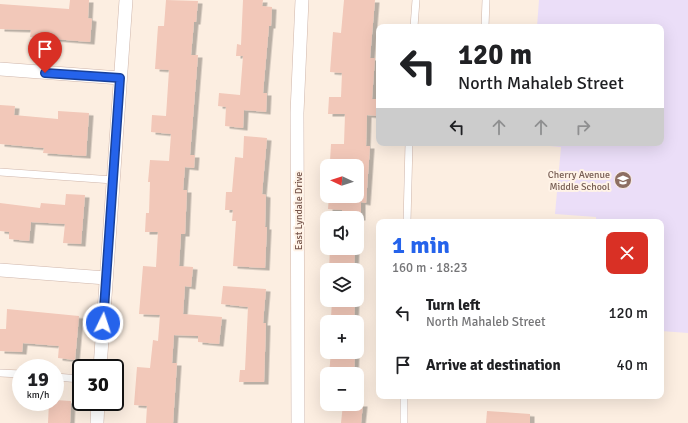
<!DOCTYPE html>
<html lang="en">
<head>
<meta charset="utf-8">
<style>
  body { margin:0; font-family:Signika,sans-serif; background:#f2f2f2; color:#202124; height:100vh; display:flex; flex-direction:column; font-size:15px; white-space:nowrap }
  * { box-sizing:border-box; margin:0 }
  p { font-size:13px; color:#757577 }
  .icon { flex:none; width:22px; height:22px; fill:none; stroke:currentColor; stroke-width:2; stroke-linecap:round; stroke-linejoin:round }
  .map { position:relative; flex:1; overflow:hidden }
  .details { position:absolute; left:376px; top:219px; width:288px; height:180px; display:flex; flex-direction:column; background:#fff; border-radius:8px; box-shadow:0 4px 16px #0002 }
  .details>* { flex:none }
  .banner { position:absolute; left:376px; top:24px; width:288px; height:122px; border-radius:8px; box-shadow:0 4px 16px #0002; background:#fff; color:#202124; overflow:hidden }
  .needle { width:26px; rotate:274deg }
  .fabs { position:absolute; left:320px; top:159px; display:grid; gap:8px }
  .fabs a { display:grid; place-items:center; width:44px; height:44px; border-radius:8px; background:#fff; box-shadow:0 4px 16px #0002; font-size:20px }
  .speed { position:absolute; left:12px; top:359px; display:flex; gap:8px; font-size:20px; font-weight:700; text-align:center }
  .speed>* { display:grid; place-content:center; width:52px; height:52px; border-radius:50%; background:#fff; box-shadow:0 4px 16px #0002; line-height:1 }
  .speed small { font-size:10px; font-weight:400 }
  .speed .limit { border:2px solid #111; border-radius:6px; background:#fff; color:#111 }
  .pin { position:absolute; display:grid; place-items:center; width:34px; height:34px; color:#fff; margin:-41px -17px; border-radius:50% 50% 50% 0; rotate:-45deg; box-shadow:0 0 4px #0007 }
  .pin .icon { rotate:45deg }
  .me { position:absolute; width:44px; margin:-22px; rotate:4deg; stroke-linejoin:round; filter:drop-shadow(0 0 3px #0008) }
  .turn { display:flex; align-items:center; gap:14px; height:84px; padding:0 16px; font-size:18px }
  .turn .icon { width:52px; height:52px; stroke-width:2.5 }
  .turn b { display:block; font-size:28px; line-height:34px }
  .lanes { display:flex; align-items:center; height:38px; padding:0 16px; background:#0003; justify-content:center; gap:20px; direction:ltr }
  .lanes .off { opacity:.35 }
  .round { display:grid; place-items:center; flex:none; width:42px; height:42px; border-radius:8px; background:#f2f2f2 }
  .overview { display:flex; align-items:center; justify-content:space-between; height:68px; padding:0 16px }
  h1 { font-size:24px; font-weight:800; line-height:30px; color:#2563eb }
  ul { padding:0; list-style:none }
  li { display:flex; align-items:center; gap:12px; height:52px; padding:0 16px }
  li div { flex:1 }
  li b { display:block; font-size:15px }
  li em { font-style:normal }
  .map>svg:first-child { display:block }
</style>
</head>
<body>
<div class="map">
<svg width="688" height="423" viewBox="0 0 688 423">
  <defs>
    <filter id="shadow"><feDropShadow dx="4.5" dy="2.5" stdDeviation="0" flood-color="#0004"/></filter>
  </defs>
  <rect width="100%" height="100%" fill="#fceee1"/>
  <path fill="#ebdef8" d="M539 0H688V333L661 331V222H596V217L555 214 561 147 539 145V143H661V27H537Z"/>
  <g fill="#f2c8b9" filter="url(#shadow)">
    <path d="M70 0H89L88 18 92 19 90 42 30 37 31 30 0 29V4L69 9Z"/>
    <path d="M166 0 198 1 196 22H194L191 55H198L190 155H195L194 168 185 167 183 190H187L185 234H181L179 266 193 267 191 287 185 286 183 314 222 317 219 344 198 342V336L174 335 172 363H177L173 423H146L147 406 134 405 137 367 150 368 153 340 158 341 160 315 139 314 143 266 156 267 158 232H145L146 213H149L150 182H148L150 160 169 161 171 134 151 132 152 115 166 116 169 70 155 69 158 26H164Z"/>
    <path d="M243 0H263L262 6 272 7 271 26H269L263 93H267L266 112 244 110 243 128 225 126 226 107 218 106 219 93 240 95 243 56H236L237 44 241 45Z"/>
    <path d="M344 0H375L370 58H375L372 99H378V116L367 115 366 146H370L366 203 361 202V218H342V210L328 209 329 196H357V166H346V162L330 161 331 144H344L345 114H328L329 97H341L342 73 330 72 333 32 341 33Z"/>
    <path d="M0 105 15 106 14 115 58 119V111L89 113 86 156 43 153 44 148 0 144Z"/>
    <path d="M244 136 267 138 262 194 266 195 265 227H267L265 268 233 266 236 221H232L233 210H225L226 192H232L235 157 243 158Z"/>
    <path d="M66 194 85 195 81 244 63 243 65 224 31 222 29 241 9 239V232L0 231V203L40 208 41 203 65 205Z"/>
    <path d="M330 248H355L354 270H329Z"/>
    <path d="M223 286 266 289 263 323H266L264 382H239L240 370H245L248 307 221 304Z"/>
    <path d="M332 300H355L354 322H334V318H331Z"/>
    <path d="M7 309 79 316 75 360 58 358 59 346 23 343 22 352 0 351V329H6Z"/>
    <path d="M331 352H355L354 374H329Z"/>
    <path d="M55 400 71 401 70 423H48L49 402H55Z"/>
    <path d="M343 404H363L361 423H341Z"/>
    <path d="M487 411 530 414V423H486Z"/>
  </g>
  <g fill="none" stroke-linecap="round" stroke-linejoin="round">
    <g stroke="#cfb6ab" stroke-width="8">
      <g id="lane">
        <path d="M414 27 416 0"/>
        <path d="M485 27 486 0"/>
        <path d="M0 172 113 180"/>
        <path d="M407 222 409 143"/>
        <path d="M0 373 21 374"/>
        <path d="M55 377 81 379"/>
        <path d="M404 396V423"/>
      </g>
    </g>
    <g stroke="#cfb6ab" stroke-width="14">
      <g id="street">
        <path d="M0 69 120 78"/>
        <path d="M0 270 106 278"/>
        <path d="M100 368 126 0"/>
        <path d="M97 423 98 402"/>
        <path d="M298 423 297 113 302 0"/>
      </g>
    </g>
    <use href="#lane" stroke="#fff" stroke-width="7"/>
    <use href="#street" stroke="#fff" stroke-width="13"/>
  </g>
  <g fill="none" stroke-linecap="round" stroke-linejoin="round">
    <g stroke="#184099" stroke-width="10">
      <path id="route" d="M45 73 120 78 103 323"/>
    </g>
    <use href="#route" stroke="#2563eb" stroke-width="7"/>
  </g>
  <defs>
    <g id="school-disc" transform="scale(0.9)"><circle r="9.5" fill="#8d6e63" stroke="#fff3e7"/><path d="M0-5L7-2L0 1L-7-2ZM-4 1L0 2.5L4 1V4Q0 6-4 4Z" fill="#fff"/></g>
  </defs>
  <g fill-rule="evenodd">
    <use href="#school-disc" x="623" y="180"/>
  </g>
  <g text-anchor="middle" stroke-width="4" stroke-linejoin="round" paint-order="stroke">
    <g font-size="10" fill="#785e54" stroke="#fff3e7" text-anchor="end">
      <text x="610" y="178">Cherry Avenue<tspan x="610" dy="12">Middle School</tspan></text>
    </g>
    <g font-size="10" fill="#745248" stroke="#fff3e7">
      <text transform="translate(298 211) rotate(-90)" y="4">East Lyndale Drive</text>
    </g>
  </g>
</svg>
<div class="fabs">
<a><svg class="needle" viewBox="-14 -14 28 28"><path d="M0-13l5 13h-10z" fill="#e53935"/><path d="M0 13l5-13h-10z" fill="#757577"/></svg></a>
<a><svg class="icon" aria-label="sound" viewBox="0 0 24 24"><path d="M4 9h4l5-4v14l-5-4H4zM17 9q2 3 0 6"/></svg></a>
<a><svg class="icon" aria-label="layers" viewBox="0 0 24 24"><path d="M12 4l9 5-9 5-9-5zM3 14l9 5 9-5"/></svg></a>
<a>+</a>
<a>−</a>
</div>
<div class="speed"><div>19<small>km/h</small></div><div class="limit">30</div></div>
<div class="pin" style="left:45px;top:73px;background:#d93025"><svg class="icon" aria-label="arrive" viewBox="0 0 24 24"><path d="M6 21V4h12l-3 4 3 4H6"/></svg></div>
<svg class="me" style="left:103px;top:323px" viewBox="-20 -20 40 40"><circle r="17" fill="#2563eb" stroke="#fff" stroke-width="3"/><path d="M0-11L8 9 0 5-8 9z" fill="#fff"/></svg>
<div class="banner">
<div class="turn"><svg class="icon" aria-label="left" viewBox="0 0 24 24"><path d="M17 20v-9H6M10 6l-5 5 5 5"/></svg><div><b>120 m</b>North Mahaleb Street</div></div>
<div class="lanes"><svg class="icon" aria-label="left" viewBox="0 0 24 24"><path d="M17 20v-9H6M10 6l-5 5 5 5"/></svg><svg class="icon off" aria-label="ahead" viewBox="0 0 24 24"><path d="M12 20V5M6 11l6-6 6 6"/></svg><svg class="icon off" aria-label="ahead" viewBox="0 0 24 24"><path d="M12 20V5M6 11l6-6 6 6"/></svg><svg class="icon off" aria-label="right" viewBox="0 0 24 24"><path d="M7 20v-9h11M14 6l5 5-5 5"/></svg></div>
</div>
<section class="details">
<div class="overview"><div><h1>1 min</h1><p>160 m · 18:23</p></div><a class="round" style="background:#d93025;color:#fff"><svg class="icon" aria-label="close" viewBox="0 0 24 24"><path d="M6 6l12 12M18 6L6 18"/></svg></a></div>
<ul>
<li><svg class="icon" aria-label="left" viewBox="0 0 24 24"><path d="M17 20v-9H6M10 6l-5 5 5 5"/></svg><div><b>Turn left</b><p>North Mahaleb Street</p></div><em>120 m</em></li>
<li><svg class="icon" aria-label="arrive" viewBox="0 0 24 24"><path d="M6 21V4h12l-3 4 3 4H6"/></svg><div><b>Arrive at destination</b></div><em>40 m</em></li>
</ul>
</section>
</div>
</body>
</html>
